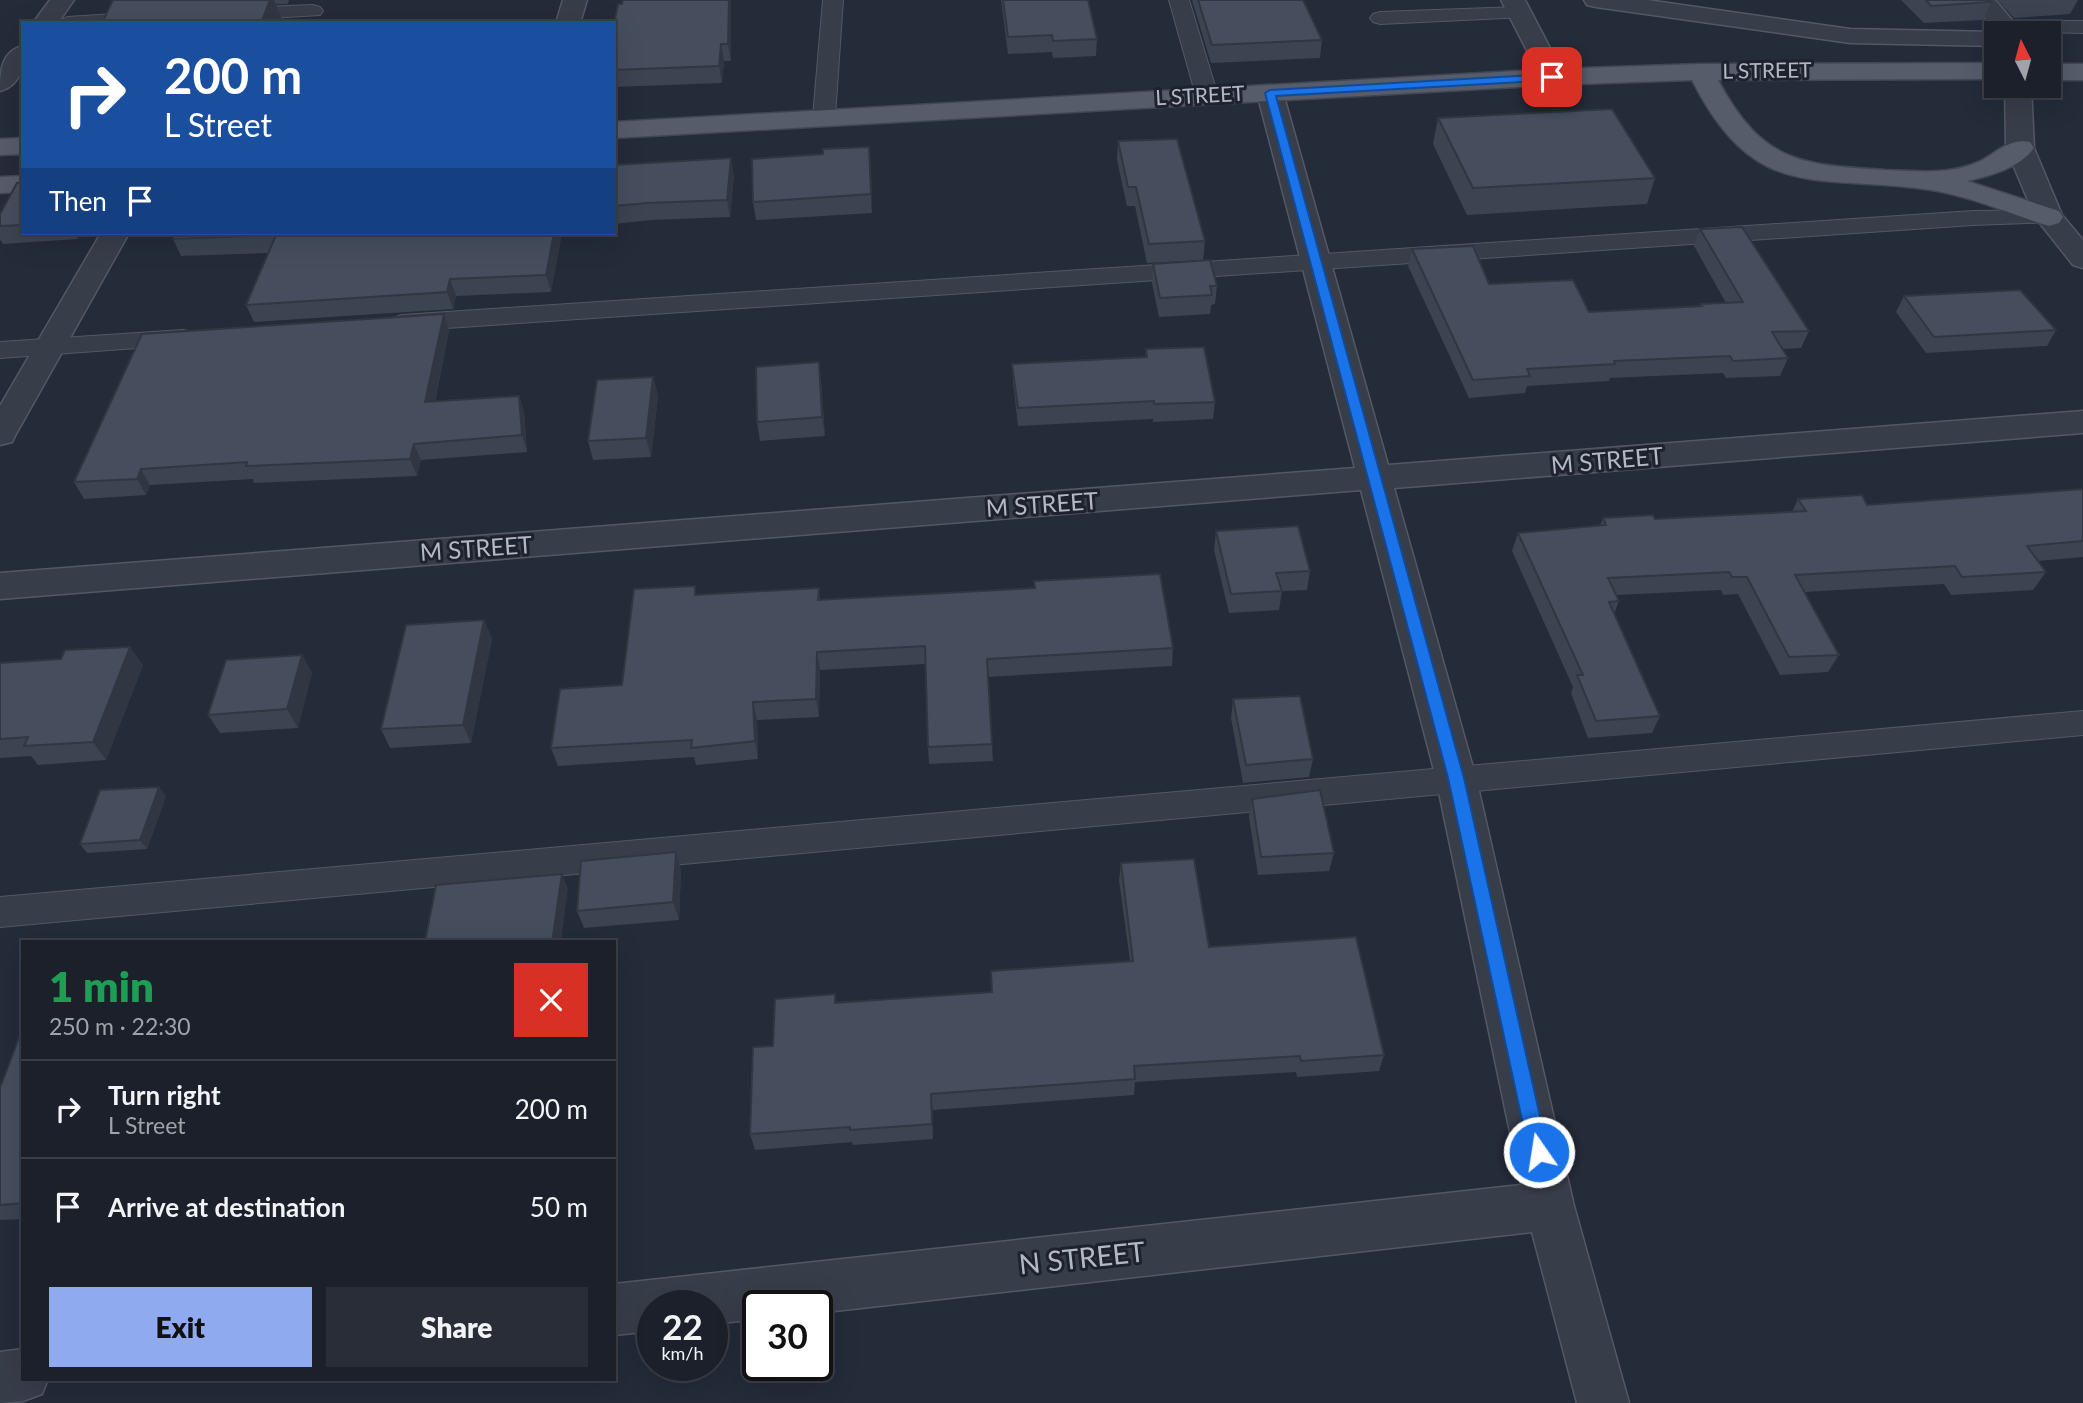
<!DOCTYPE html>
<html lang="en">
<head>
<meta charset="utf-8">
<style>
  body { margin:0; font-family:Lato,sans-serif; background:#282d37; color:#f1f3f6; height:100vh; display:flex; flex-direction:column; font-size:26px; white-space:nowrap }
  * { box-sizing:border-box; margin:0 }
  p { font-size:23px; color:#a0a3a9 }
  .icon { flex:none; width:38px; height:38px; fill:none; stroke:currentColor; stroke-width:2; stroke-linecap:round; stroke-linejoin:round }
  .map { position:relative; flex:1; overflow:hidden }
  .details { position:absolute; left:21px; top:940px; width:595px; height:441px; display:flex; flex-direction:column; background:#1b202b; border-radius:0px; box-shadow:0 7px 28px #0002,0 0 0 2px #393e47 }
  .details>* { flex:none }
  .hud { position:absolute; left:21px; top:21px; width:595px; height:214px; border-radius:0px; box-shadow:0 7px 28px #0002,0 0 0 2px #393e47; background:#1a4fa0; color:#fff; overflow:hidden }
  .needle { width:46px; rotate:354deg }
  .buttons { position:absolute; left:1984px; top:21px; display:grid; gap:14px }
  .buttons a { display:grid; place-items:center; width:77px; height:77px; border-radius:0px; background:#1b202b; box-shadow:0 7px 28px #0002,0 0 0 2px #393e47; font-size:35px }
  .speed { position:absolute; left:637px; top:1290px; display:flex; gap:14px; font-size:35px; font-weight:700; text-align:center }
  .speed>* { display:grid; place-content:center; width:91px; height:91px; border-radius:50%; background:#1b202b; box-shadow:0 7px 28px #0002,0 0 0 2px #393e47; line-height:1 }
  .speed small { font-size:18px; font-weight:400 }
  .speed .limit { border:4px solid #111; border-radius:10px; background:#fff; color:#111 }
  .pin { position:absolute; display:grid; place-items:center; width:60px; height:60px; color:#fff; margin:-30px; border-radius:14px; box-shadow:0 4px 10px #0006 }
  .me { position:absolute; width:77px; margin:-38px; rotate:347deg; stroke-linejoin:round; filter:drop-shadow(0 0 5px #0008) }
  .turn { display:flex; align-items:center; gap:24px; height:147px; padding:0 28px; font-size:32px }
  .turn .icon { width:91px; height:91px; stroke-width:2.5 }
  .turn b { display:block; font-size:49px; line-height:60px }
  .then { display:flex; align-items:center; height:66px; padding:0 28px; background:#0003; gap:14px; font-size:26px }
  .round { display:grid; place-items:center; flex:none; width:74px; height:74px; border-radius:0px; background:#282d37 }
  .head { display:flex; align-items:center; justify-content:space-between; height:119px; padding:0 28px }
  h1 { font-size:42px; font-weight:800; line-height:52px; color:#1e9e55 }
  .button { display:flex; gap:14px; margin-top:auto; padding:14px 28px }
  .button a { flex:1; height:80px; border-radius:0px; background:#8faaef; color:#111; font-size:28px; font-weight:800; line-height:80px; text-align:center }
  .button a+a { background:#282d37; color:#f1f3f6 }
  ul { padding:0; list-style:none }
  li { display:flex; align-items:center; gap:21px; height:98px; padding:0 28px; border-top:2px solid #393e47 }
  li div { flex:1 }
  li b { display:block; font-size:26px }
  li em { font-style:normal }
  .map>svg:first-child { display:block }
</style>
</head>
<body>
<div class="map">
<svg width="2083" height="1403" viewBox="0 0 2083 1403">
  <rect width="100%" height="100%" fill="#242b39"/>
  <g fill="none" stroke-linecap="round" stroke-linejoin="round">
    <g stroke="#535864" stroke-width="2">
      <g id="lane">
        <path d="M823 0H843L835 117 832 122H816L813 117Z"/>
        <path d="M1169 0H1189L1218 96 1215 101H1199L1196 96Z"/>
        <path d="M313 5 320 7 323 11 320 15 236 20 229 18 226 14 229 10 236 8Z"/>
        <path d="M1518 7 1525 9 1528 13 1525 17 1380 24 1373 22 1370 18 1373 14 1380 12Z"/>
        <path d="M146 12 153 14 156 18 153 22 57 23 67 17Z"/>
        <path d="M2005 21H2083V33L1998 31 1995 27 1998 23Z"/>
        <path d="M2049 210 2057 212 2061 217 2057 222 1973 225 402 331 393 328 389 323 393 318 402 315 1973 211Z"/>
        <path d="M183 330 192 332 196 338 192 344 0 358V342Z"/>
        <path d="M2083 711V735L0 927V897Z"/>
      </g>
    </g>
    <g stroke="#535864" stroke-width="3">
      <g id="street">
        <path d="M50 0H74L58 23H33Z"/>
        <path d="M563 0H587L580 23H556Z"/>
        <path d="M1501 0H1525L1565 77 1561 82 1552 85 1543 82Z"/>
        <path d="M1584 0H1647L1850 29 1996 32 1970 0H1995L2023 33H1997V46L1850 43 1596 7 1587 5Z"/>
        <path d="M23 46C23 65 22 85 0 91 0 72 1 51 23 46Z"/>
        <path d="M1270 85 1279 87 1283 93 1388 465 2083 411V433L1394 488 1476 778 1574 1206 1629 1403H1577L1532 1232 817 1313V1306H758V1319L712 1324V1306H653V1331L614 1335V1284L1521 1185 1436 778 1361 490 0 599V573L1355 468 1257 93 1261 87Z"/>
        <path d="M2005 86H2031L2034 148 2062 215 2083 240V268L2073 265 2035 217 2006 148Z"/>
        <path d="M101 233H129L16 434 12 442 0 445V406Z"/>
        <path d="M23 1349V1379H48L42 1394 23 1401 0 1403V1352Z"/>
      </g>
    </g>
    <g stroke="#414652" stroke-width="3">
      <g id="primary">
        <path d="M1997 63V79L1718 80C1762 162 1799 165 1886 170 1916 171 1947 175 1976 163 1995 155 2008 137 2030 142L2034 148C2020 168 1989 176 1967 181L2059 211 2063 217 2059 223 2049 226 2039 223C2004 211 1968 196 1931 190 1815 173 1756 205 1692 80L1552 85 614 138V122L1552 69 1701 64Z"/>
        <rect x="2049" y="64" width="34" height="16"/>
        <path d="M23 138V154L0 155V139Z"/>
        <path d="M23 176V192L0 193V177Z"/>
      </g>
    </g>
    <use href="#lane" fill="#383d4a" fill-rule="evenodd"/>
    <use href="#street" fill="#383d4a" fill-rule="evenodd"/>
    <use href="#primary" fill="#565c6a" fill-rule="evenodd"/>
  </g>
  <g fill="#3c4351">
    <path d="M113 0H289L288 4H276L282 20 281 23H102Z"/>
    <path d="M623 0H731V61H724L722 83 614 87V25Z"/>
    <path d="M1001 0H1088L1097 39 1096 56 1053 58 1052 52 1008 54Z"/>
    <path d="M1192 0H1303L1322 40 1320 58 1211 63Z"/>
    <path d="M1901 0H1989L1991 2 1983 20 1924 23Z"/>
    <path d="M1997 0H2078L2070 14 2014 18Z"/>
    <path d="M1438 118 1655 178 1647 204 1467 215 1433 144Z"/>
    <path d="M1118 141 1205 241 1203 260 1147 263 1135 206H1127L1117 160Z"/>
    <path d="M869 147 872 213 756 220 753 202 823 154Z"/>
    <path d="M614 165 734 175 730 217 651 220 614 224Z"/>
    <path d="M23 182V233H99L97 234 79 235 77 239 3 244 0 239V214Z"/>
    <path d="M1700 229 1809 331 1801 348 1782 349 1788 358 1780 376 1726 378 1723 373 1610 378 1609 381 1527 386 1525 393 1469 398 1408 266 1412 249 1489 284 1589 312 1700 306V304L1726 303 1694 246Z"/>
    <path d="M176 233H562L551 292 456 296 453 309 254 322 246 305 268 253 181 256 173 239Z"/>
    <path d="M1153 264 1217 286 1215 304 1211 305 1210 314 1159 317 1152 283Z"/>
    <path d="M1904 296 2056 330 2047 346 1926 353 1896 312Z"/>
    <path d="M449 330 435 402 519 396 524 412 527 452 421 460 417 476 254 483 253 479 150 485 146 495 84 499 74 482Z"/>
    <path d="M1146 349 1215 402 1213 419 1153 422V419L1018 426 1013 382 1012 364 1145 357Z"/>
    <path d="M653 377 658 396 651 457 593 460 588 441Z"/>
    <path d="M821 381 825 436 760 441 757 422Z"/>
    <path d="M2083 489V557L2038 561 2046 572 2033 590 1951 595 1944 584 1804 592 1839 655 1828 672 1780 675 1738 594 1723 595 1721 590 1617 595 1619 601 1614 614 1660 716 1652 733 1588 738 1571 693 1573 687 1512 551 1518 533 1600 526 1603 518 1655 519 1792 512 1798 499 1867 505Z"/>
    <path d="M1216 531 1310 571 1307 590 1282 591 1279 610 1229 613 1214 550Z"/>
    <path d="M1034 581 1173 648 1172 666 988 677 993 761 929 764 928 747 926 664 820 670 819 717 757 720 758 759 696 765 694 757 558 766 551 748 622 685 698 595 819 588 820 600 1034 588Z"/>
    <path d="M484 620 492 639 471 743 390 748 381 729Z"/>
    <path d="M302 655 312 673 298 728 220 733 208 715Z"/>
    <path d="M0 663 143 665 106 760 38 765 31 756 0 758Z"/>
    <path d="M1233 699 1313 759 1309 777 1243 783 1231 718Z"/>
    <path d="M166 796 147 849 87 853 80 844Z"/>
    <path d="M1252 799 1334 853 1329 871 1258 875 1249 817Z"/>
    <path d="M1121 863 1209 947 1384 1055 1379 1071 1297 1077 1296 1072 1135 1082 1134 1095 933 1110V1139L853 1145 852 1142 755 1150 750 1134 773 1046 837 1002 992 992 1130 961 1119 880Z"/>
    <path d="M681 870 679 920 584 928 577 911Z"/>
    <path d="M23 1027V1219L0 1220V1088Z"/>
  </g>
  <g fill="#313742">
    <path d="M270 0H274L282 20 281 23H261Z"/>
    <path d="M729 0H731V61L728 44Z"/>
    <path d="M721 44 724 61 722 83 719 66Z"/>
    <path d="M869 147 871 166 872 213 871 194Z"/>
    <path d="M731 158 734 175 730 217 727 200Z"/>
    <path d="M74 233H78L79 235 77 239Z"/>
    <path d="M554 233H562L551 292 546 275Z"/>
    <path d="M450 279 456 296 453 309 447 292Z"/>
    <path d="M444 314 449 330 431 419 425 402Z"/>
    <path d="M819 362 821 381 825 436 822 417Z"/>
    <path d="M653 377 658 396 651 457 646 438Z"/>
    <path d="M519 396 524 412 527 452 522 435Z"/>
    <path d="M414 444 421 460 417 476 410 459Z"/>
    <path d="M141 469 150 485 146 495 137 479Z"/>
    <path d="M484 620 492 639 471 743 463 725Z"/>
    <path d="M130 647 143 665 106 760 93 742Z"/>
    <path d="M817 652 820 670 819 717 816 699Z"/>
    <path d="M302 655 312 673 298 728 287 709Z"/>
    <path d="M753 702 757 720 758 759 755 741Z"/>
    <path d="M159 787 166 796 147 849 140 840Z"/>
    <path d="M676 852 681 870 679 920 673 902Z"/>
    <path d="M562 874 568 889 561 942H552Z"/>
    <path d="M931 1094 933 1110V1139L932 1124Z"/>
  </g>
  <g fill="#464e5e" stroke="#313742" stroke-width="2">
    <path d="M113 0H270L261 23H102Z"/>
    <path d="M623 0H729L728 44H721L719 66 614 70V25L618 4H622Z"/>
    <path d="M1003 0H1088L1097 39 1053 41 1052 35 1008 37Z"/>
    <path d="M1198 0H1303L1322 40 1212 45Z"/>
    <path d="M1926 0H1989L1991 2 1931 6Z"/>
    <path d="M1612 109 1655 178 1473 188 1438 118Z"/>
    <path d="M1177 139 1205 241 1149 244 1136 187H1128L1118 141Z"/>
    <path d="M869 147 871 194 753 202 752 159 823 154V149Z"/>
    <path d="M731 158 727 200 647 203 614 206V165Z"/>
    <path d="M23 182V225L0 226V214L17 183Z"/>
    <path d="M1742 227 1809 331 1772 332 1788 358 1733 361 1730 356 1614 361 1615 364 1527 369 1530 376 1473 380 1412 249 1473 246 1489 284 1573 280 1589 312 1702 306 1700 304 1743 302 1700 229Z"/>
    <path d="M176 233H554L546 275 450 279 447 292 246 305 276 235 173 239Z"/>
    <path d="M1210 260 1217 286H1210L1212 295 1160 298 1153 264Z"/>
    <path d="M2020 290 2056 330 1934 337 1904 296Z"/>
    <path d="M444 314 425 402 519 396 522 435 414 444 410 459 246 466 247 462 141 469 137 479 74 482 142 334Z"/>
    <path d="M1204 347 1215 402 1154 404V401L1018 408 1012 364 1147 357 1146 349Z"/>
    <path d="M819 362 822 417 757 422 756 367Z"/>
    <path d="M653 377 646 438 588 441 597 380Z"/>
    <path d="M2083 489V541L2027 546 2046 572 1962 577 1955 566 1795 575 1839 655 1789 657 1747 577H1732L1729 572 1608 578 1619 601 1609 602 1660 716 1596 721 1577 675H1583L1518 533 1606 525 1603 518 1653 515 1655 519 1806 511 1798 499 1862 495 1867 505Z"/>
    <path d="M1298 526 1310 571 1276 573 1282 591 1231 594 1216 531Z"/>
    <path d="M1160 574 1173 648 987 659 992 744 928 747 925 646 817 652 816 699 753 702 755 741 691 748 692 740 551 748 560 689 622 685 634 589 695 586V595L819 588 818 600 1035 588 1034 581Z"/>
    <path d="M484 620 463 725 381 729 406 625Z"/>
    <path d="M130 647 93 742 24 746 28 737 0 739V663L61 659 65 650Z"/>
    <path d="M302 655 287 709 208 715 226 660Z"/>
    <path d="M1300 696 1313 759 1246 765 1233 699Z"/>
    <path d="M159 787 140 840 80 844 100 790Z"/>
    <path d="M1320 790 1334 853 1261 857 1252 799Z"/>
    <path d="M676 852 673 902 577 911 581 861Z"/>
    <path d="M1194 859 1209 947 1356 937 1384 1055 1301 1061 1300 1056 1134 1066 1135 1079 931 1094 932 1124 850 1130V1127L750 1134 753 1047 773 1046 775 999 835 994V1003L992 992 991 971 1133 961 1121 863Z"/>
    <path d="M562 874 552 942H425L436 885Z"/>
    <path d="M23 1027V1203L0 1205V1088Z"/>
  </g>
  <path fill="#1a73e8" stroke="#114b97" stroke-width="2" d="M1552 74 1557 77 1555 80 1276 96 1464 778 1548 1152 1546 1159 1539 1162 1532 1159 1529 1152 1448 778 1265 93 1270 90Z"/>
  <g text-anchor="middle" stroke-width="6" stroke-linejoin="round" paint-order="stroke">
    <g font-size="21" fill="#b3b8c5" stroke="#1d222e">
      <text transform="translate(1767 71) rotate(-1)" y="7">L STREET</text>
      <text transform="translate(1200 96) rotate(-3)" y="7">L STREET</text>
    </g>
    <g font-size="24" fill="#b3b8c5" stroke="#1d222e">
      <text transform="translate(1607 461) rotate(-5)" y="8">M STREET</text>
      <text transform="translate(1042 505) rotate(-4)" y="8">M STREET</text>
      <text transform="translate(476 549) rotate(-4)" y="8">M STREET</text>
    </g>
    <g font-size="28" fill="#b3b8c5" stroke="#1d222e">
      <text transform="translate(1082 1258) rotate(-6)" y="10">N STREET</text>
    </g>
  </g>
</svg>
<div class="buttons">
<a><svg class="needle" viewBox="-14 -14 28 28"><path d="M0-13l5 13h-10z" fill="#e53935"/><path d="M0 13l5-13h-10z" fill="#a0a3a9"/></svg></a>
</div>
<div class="speed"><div>22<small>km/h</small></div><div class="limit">30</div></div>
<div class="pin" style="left:1552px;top:77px;background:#d93025"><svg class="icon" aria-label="arrive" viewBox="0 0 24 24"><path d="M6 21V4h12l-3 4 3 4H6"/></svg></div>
<svg class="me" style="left:1539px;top:1152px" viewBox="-20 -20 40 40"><circle r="17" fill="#1a73e8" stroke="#fff" stroke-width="3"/><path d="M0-11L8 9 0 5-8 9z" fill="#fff"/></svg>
<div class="hud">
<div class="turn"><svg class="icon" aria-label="right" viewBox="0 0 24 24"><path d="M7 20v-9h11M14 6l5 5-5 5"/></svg><div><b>200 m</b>L Street</div></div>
<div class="then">Then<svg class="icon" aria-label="arrive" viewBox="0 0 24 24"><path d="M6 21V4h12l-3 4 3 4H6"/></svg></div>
</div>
<section class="details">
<div class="head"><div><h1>1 min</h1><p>250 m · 22:30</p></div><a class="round" style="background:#d93025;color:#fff"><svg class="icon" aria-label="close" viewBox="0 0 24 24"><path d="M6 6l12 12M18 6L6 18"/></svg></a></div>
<ul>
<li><svg class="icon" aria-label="right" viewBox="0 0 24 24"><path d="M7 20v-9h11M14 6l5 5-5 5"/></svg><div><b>Turn right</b><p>L Street</p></div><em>200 m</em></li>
<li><svg class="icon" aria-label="arrive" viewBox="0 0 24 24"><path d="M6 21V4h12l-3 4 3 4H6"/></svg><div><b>Arrive at destination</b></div><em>50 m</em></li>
</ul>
<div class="button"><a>Exit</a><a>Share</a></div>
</section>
</div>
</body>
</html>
